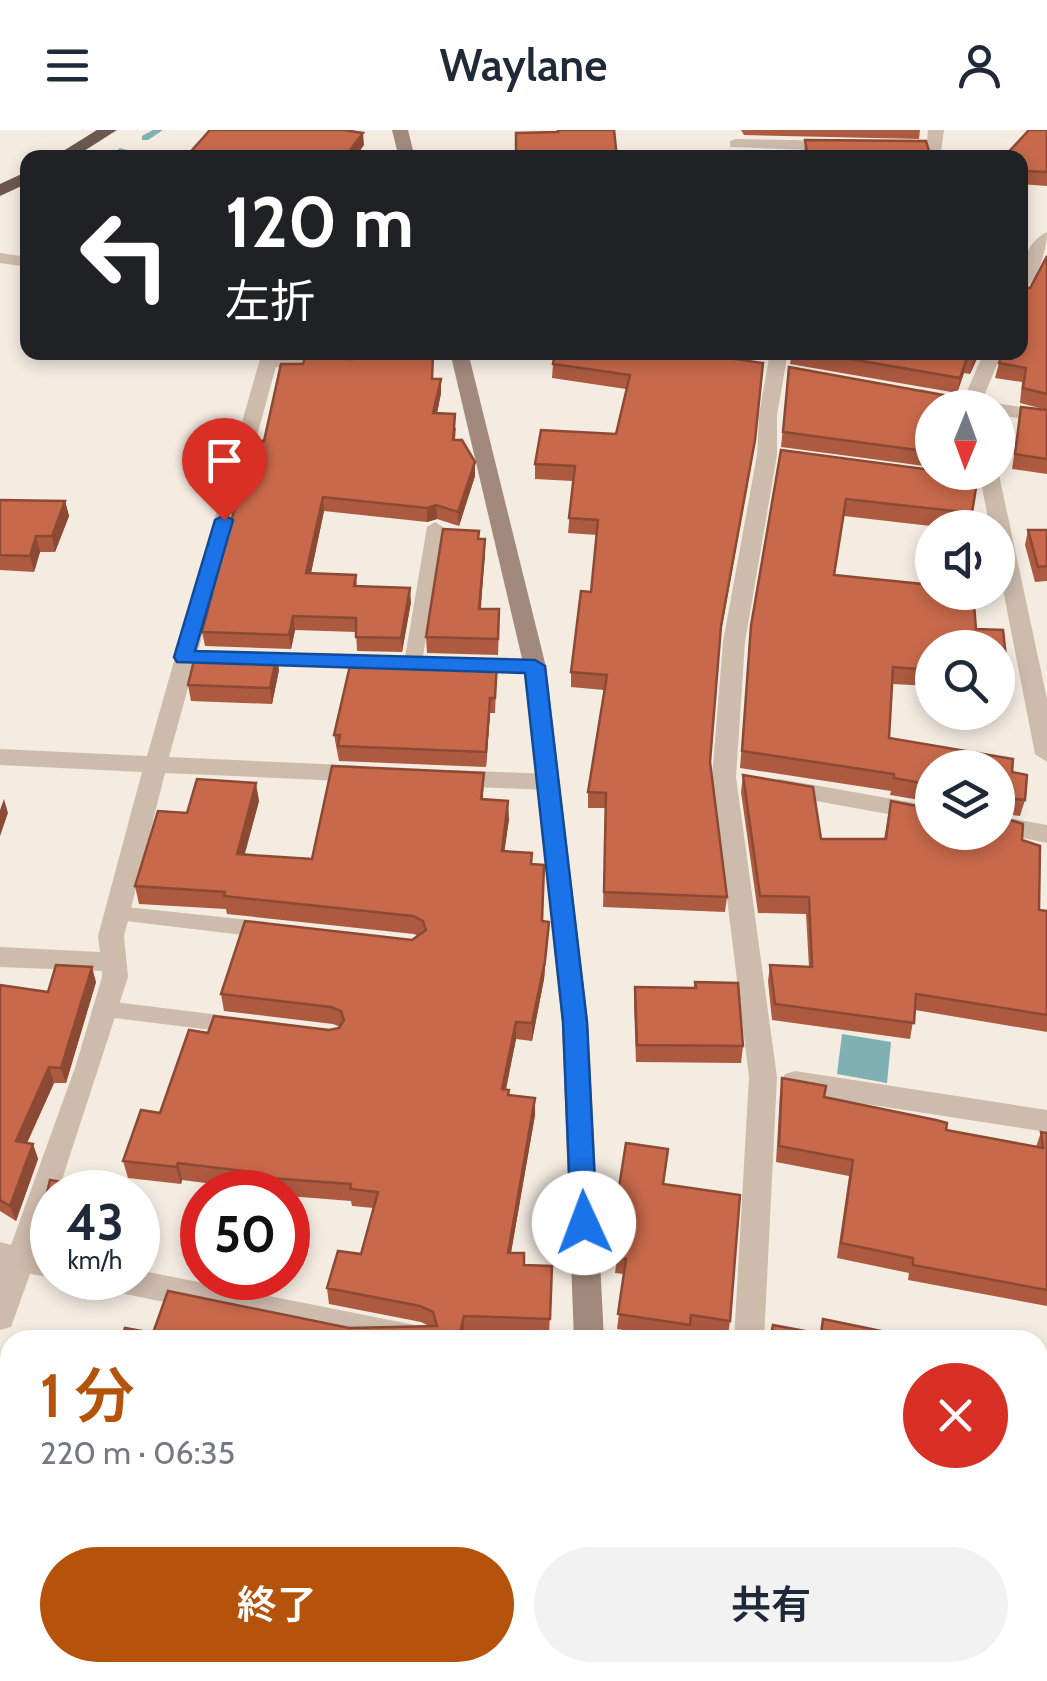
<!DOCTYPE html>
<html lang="ja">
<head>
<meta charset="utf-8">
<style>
  body { margin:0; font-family:Cabin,"Noto Sans JP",sans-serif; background:#f2f2f3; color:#1f2937; height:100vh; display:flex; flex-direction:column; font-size:38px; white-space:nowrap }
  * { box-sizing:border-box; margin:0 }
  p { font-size:32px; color:#747a83 }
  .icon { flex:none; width:55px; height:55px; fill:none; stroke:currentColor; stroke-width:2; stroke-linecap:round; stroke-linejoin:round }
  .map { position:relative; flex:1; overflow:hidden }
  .side { position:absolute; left:0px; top:1200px; width:1048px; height:352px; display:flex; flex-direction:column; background:#fff; border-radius:30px 30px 0 0; box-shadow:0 5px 15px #0003 }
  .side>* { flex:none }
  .guide { position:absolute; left:20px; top:20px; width:1008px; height:210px; border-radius:20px; box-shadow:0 5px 15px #0003; background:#202124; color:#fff; overflow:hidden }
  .needle { width:65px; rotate:181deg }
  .controls { position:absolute; left:915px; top:260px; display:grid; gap:20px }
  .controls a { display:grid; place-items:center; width:100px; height:100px; border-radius:50%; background:#fff; box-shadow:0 5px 15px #0003; font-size:50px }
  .speed { position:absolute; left:30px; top:1040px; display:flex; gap:20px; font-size:50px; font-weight:700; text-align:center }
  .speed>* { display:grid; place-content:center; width:130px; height:130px; border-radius:50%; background:#fff; box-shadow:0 5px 15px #0003; line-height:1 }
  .speed small { font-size:25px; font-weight:400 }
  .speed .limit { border:15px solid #d22; background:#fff; color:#111 }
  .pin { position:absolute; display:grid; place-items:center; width:85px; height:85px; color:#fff; margin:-102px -42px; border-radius:50% 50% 50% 0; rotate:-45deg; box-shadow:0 0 10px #0007 }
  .pin .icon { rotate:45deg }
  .me { position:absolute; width:110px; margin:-55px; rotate:358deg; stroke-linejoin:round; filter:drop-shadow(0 0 8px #0008) }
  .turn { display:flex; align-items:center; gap:35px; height:210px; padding:0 40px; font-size:45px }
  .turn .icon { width:130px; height:130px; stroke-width:2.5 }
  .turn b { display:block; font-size:70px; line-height:85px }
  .round { display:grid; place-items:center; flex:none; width:105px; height:105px; border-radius:52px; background:#f2f2f3 }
  .headline { display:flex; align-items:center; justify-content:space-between; height:170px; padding:0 40px }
  h1 { font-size:60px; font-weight:600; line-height:75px; color:#b45309 }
  .cta { display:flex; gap:20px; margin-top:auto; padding:20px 40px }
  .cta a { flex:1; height:115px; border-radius:60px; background:#b45309; color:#fff; font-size:40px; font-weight:600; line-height:115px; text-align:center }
  .cta a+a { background:#f2f2f3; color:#1f2937 }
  header { display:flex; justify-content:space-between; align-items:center; height:130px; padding:0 40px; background:#fff; font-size:45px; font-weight:600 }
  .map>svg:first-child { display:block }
</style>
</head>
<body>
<header><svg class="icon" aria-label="menu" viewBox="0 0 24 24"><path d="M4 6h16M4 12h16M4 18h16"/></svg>Waylane<svg class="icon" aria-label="person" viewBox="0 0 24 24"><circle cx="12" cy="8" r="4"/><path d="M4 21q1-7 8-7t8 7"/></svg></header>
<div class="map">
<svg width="1047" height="1551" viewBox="0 0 1047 1551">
  <rect width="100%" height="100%" fill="#f4ebe1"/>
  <path fill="#7fb0b2" d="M842 904 891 912 887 953 837 944Z"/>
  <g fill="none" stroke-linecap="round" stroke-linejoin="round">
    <g fill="#7fb0b2" fill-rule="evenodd">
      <path d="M153 0H163L148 10H142V6Z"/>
      <path d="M120 18 127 20 117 28H107Z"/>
      <path d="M28 74V79H24L20 77Z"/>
    </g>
    <g fill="#cdbbac" fill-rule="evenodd">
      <path d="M269 230H327L334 234 327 238 264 237 262 234Z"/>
      <path d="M435 392 443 397 422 533 413 539 404 533 427 397Z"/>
      <path d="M117 776 268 792 275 795 278 800 275 805 268 808 117 790 107 783Z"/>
      <path d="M106 871 236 887 243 889 247 895 243 901 236 903 106 887 99 885 95 879 99 873Z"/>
    </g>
    <g fill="#cdbbac" fill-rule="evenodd">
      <path d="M928 0H944L941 21 893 22 885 17 893 12 927 13Z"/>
      <path d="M736 9 839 11 847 16 839 21 730 17V11Z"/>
      <path d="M1047 102C1047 120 1037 154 1020 162 1020 139 1024 113 1047 102Z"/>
      <path d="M0 123 28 127V137L0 133Z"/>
      <path d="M262 222H280L169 627 365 636 377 644 365 652 165 643 124 806 128 847 58 1062H52V1079L38 1120 52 1123V1148H56L30 1144 11 1197 0 1200V1112L11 1115 76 935 102 847V841L0 837V817L100 822 98 806 142 642 0 635V619L147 626Z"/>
      <path d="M770 222H788L777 285V325L745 512 736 647 777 947 764 1210H734L749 947 712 647 723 512 757 325 759 285Z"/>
      <path d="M984 222H1002L982 271 1047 281V293L998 285V278H957L914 269 912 265 921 259 964 268Z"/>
      <path d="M998 340 1047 569V632L1035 624 998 434V398H990L979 342Z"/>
      <path d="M245 522 385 525 396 532 385 539 237 534 234 529Z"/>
      <path d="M465 528 535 530 546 537 535 544 457 540 454 535 457 530Z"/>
      <path d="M450 640 548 644 560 652 548 660 450 656 438 648Z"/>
      <path d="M780 649 932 676V692L772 663 768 657 772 651Z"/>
      <path d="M998 686 1047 695V713L994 702H998Z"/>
      <path d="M795 941 1047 980V1002L795 963 785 960 781 952 785 944Z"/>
      <path d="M138 1140 420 1196 431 1200 435 1210H352L110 1161 100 1157 95 1148H138Z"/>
      <path d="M0 1282 10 1284V1314L0 1312Z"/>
      <path d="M675 1542H709L707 1551H673Z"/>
    </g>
    <g fill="#a18a7d" fill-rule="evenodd">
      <path d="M392 0H408L415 28H399Z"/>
      <path d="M450 222H468L546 537 588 892 604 1210H574L562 892 524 537Z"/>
      <rect x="581" y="1542" width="34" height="9"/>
    </g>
    <g fill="#6c584f" fill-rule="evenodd">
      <path d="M97 0H117L73 28H52Z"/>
      <path d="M28 41V53L0 66V54Z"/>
    </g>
  </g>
  <g fill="#ac5a40">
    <path d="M741 0H920L919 9 744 5Z"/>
    <path d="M1047 0V56L1020 54V28Z"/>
    <path d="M805 10 931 28H804Z"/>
    <path d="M1047 126V280L1020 273 1022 252 995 248 999 233 1030 158Z"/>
    <path d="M310 222H395L433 249 441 263 437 284 456 298 455 310 475 346 459 396 437 389 427 392 324 381 311 443 356 445 357 456 411 472 402 522 357 521 356 502 295 500 291 519 205 516 202 502 264 311 303 234 355 228 310 227Z"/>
    <path d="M713 222H767L765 230Z"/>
    <path d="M792 222H980L970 244 964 243 957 263 790 234Z"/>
    <path d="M763 233 753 324 720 508 710 632 727 767 725 782 603 777 606 678H588V662L604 560 571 557V542L591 462 597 405 568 403 573 351 535 349V334L616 304 626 259 552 248 553 234Z"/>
    <path d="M789 237 932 278V337L781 317Z"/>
    <path d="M1021 277 1047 280V344L1012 339Z"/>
    <path d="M781 320 932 340V342H956L978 345 969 398H948L844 386 834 445 932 455V462H973L976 499 1003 500 1008 545 1004 561H998V518H932V556L892 554 889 608 1013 629 1012 642 1027 645 1025 670 1020 686 998 683V638H932V672L890 665 891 661 740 638 751 496Z"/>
    <path d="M0 370 65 371 69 386 55 422H40L34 442 0 440Z"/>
    <path d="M1028 400H1047V451L1035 452 1025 415Z"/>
    <path d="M479 409H485L481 479 499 496 498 525 427 523 426 507Z"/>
    <path d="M497 532 495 583H490L486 637 339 631 334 605Z"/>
    <path d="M279 540 272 574 191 571 188 555Z"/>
    <path d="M484 643 483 670 509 689 504 721 532 734 543 791 549 792 544 849 532 911 516 909 506 960 509 965 535 968V985L511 1123 524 1135 552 1136 549 1205 464 1202 462 1210H121L153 1203 429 1196 421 1192 329 1174 327 1158 361 1124 374 1078 352 1076 351 1071 288 1066V1062H246L245 1058 182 1050 181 1054 128 1048 123 1031 160 983 208 903 329 900 340 897 333 894 224 881 221 864 412 810 418 806 414 804 227 784 226 779 139 774 135 756 187 683 259 671 244 725 312 729Z"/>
    <path d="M743 645 821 709H884L891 671 1022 710 1039 780 1047 781V902L915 880 910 909 772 890 768 851 770 835 809 837 806 784 758 783 741 662Z"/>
    <path d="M96 852 66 953H54L27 1013 33 1014 38 1029 16 1091 0 1081V855L48 862Z"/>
    <path d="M695 852 743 916 741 933 636 932 634 874 635 857 694 858Z"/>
    <path d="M782 948 824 967 946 1000 1036 1017 1041 1002 1047 1003V1176L908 1150 909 1143 837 1128 849 1046 776 1032 780 964Z"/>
    <path d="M663 1054 730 1191 728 1206 690 1200 688 1210 617 1199 624 1144 615 1143 622 1093V1080L617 1079 618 1064Z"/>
    <path d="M52 1062V1113L46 1109 40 1093Z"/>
    <path d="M0 1339 10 1341V1527L5 1526 0 1518Z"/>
    <path d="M989 1542H1038L1047 1551H990Z"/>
  </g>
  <g fill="#8c4a34">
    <path d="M363 3 364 15 355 28H344Z"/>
    <path d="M976 222H980L970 244 973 229Z"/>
    <path d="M967 228 964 243 957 263 960 248Z"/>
    <path d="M441 249V263L434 297 433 283Z"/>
    <path d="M755 310 753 324 719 511 721 496Z"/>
    <path d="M475 332V346L459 396 458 382Z"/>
    <path d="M323 367 324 381 308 457 306 443Z"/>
    <path d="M65 371 69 386 55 422 52 406Z"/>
    <path d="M436 375 437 389 427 392V378Z"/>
    <path d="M36 406 40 422 34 442 30 426Z"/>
    <path d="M485 409V426L479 495V479Z"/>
    <path d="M410 458 411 472 402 522 401 508Z"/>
    <path d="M293 486 295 500 291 519 289 505Z"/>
    <path d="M277 524 279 540 272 574 270 558Z"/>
    <path d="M490 568V583L486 637V622Z"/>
    <path d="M256 653 259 671 240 742 237 724Z"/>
    <path d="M4 669 8 683 0 706V680Z"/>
    <path d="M508 671 509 689 502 739V721Z"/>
    <path d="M549 792 544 849 532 911V893Z"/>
    <path d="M92 837 96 852 66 953 61 938Z"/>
    <path d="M516 892V909L502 976V959Z"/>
    <path d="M49 937 54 953 21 1026 16 1011Z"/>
    <path d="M535 968V985L508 1139V1123Z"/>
    <path d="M33 1014 38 1029 16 1091 10 1076Z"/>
    <path d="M178 1033 182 1050 181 1054 176 1037Z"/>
    <path d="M464 1186V1202L462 1210H458Z"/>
  </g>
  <g fill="#c8694b" stroke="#8c4a34" stroke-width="2.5">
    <path d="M210 0H344L363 3 344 28H185Z"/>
    <path d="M558 0H614L617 28H516V3L558 2Z"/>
    <path d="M1029 0H1047V42L1020 41V28H1003Z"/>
    <path d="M805 10 926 11 931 28H808Z"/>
    <path d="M1047 126V264L1023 258 1026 238 999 233 1003 222H1020V156L1030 158Z"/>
    <path d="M363 222 433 225 432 249H441L433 283 455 284 453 310H462L475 332 458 382 436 375 427 378 323 367 306 443 356 445 354 456 410 458 401 508 356 507V488L293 486 289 505 202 502 236 373 259 311H264L281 234H303L305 228 353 229Z"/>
    <path d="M555 222H686L763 233 755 310 721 496 710 632 727 767 604 762 606 663 588 662 607 545 571 542 581 461 591 462 598 390 569 388 575 336 535 334 541 300 616 304 630 245 553 234Z"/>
    <path d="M810 222H976L973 229 967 228 960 248Z"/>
    <path d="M789 237 954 267 950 278H932V322L783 302Z"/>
    <path d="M1021 277 1047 280V329L1015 324Z"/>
    <path d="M781 320 932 340V342H956L978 345 972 383 846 369 834 445 932 455V462H973L976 499 1003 500 1008 545 998 544V518H932V540L893 537 889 608 1013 629 1012 642 1027 645 1025 670 1000 667 998 676V638H932V655L894 648V644L742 621 751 496Z"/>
    <path d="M0 370 65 371 52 406H36L30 426 0 425Z"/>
    <path d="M443 399 479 401 478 409H485L479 479H499L498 509 426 507Z"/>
    <path d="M1028 400H1047V436L1038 437Z"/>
    <path d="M196 522 277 524 270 558 188 555Z"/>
    <path d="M352 527 497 532 495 568H490L486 622 338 616 340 605H334Z"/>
    <path d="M332 636 484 643 481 669 508 671 502 721 532 723 531 734 544 735 542 791 549 792 545 831 532 893 516 892 502 959 509 960 508 965 535 968 508 1123H524V1135L552 1136 550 1189 464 1186 458 1210H121L125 1198 153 1203 168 1161 349 1198 437 1196 433 1182 420 1176 327 1158 338 1121 361 1124 378 1062 350 1059 351 1054 242 1046 244 1041 178 1033 176 1037 123 1031 141 980 160 983 189 900 208 903 214 886 329 900 339 898 344 890 341 881 331 877 221 864 245 791 412 810 426 800 423 791 413 786 224 766 225 762 135 756 158 681 187 683 197 649 256 653 237 724 312 729Z"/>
    <path d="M743 645 813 657 821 709H886L891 671 932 679V702H998V686L1023 694 1022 710 1040 716 1039 780 1047 781V885L916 864 914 893 775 874 770 835 812 837 809 767 760 766Z"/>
    <path d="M56 835 92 837 61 938 49 937 16 1011 33 1014 10 1076 0 1070V855L48 862Z"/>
    <path d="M695 852 738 853 743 916 637 915 635 857 696 858Z"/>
    <path d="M782 948 826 956 824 967 936 990 947 993 946 1000 1043 1018 1041 1002 1047 1003V1160L913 1135V1128L841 1113 853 1030 779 1016Z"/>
    <path d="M626 1013 668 1019 663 1054 740 1065 730 1191 691 1185 690 1195 618 1184 626 1129 616 1128 622 1087 623 1065 618 1064Z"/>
    <path d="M50 1050 117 1061 116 1062H52V1100L40 1093Z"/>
    <path d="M823 1189 920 1209 919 1210H770L773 1195 821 1204Z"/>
    <path d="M1038 1224 1047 1226V1551H1000L999 1542H1038Z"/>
    <path d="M0 1339 10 1341V1516L0 1514V1506L4 1497 0 1496Z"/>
    <path d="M137 1542H458L456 1551H135Z"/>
    <path d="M715 1542H789V1546L811 1551H713Z"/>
  </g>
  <path fill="#1a73e8" stroke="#114b97" stroke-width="2.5" d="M224 385 233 390 195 521 535 530 545 536 587 892 597 1093 594 1101 584 1104 575 1101 571 1093 563 892 525 543 177 532 174 527 215 390Z"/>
</svg>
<div class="controls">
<a><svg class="needle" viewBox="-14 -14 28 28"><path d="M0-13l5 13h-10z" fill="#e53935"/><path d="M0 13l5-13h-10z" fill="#747a83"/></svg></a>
<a><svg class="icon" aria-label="sound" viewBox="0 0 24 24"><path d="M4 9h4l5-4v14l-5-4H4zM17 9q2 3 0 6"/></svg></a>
<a><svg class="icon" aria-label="search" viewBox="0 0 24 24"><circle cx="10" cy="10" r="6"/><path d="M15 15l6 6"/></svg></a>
<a><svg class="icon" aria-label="layers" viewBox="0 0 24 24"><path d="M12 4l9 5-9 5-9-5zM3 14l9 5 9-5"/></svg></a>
</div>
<div class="speed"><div>43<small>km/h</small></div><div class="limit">50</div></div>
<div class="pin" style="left:224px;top:390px;background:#d93025"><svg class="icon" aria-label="arrive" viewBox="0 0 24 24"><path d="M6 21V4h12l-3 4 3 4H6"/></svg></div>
<svg class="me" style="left:584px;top:1093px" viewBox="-20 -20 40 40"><circle r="19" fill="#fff"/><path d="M0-13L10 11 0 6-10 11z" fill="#1a73e8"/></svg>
<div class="guide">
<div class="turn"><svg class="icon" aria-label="left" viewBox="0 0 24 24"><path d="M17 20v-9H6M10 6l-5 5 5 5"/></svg><div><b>120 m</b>左折</div></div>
</div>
<section class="side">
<div class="headline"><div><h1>1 分</h1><p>220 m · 06:35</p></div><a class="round" style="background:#d93025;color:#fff"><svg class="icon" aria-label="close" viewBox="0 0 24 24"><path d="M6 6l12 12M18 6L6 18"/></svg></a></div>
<div class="cta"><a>終了</a><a>共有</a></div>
</section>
</div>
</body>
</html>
